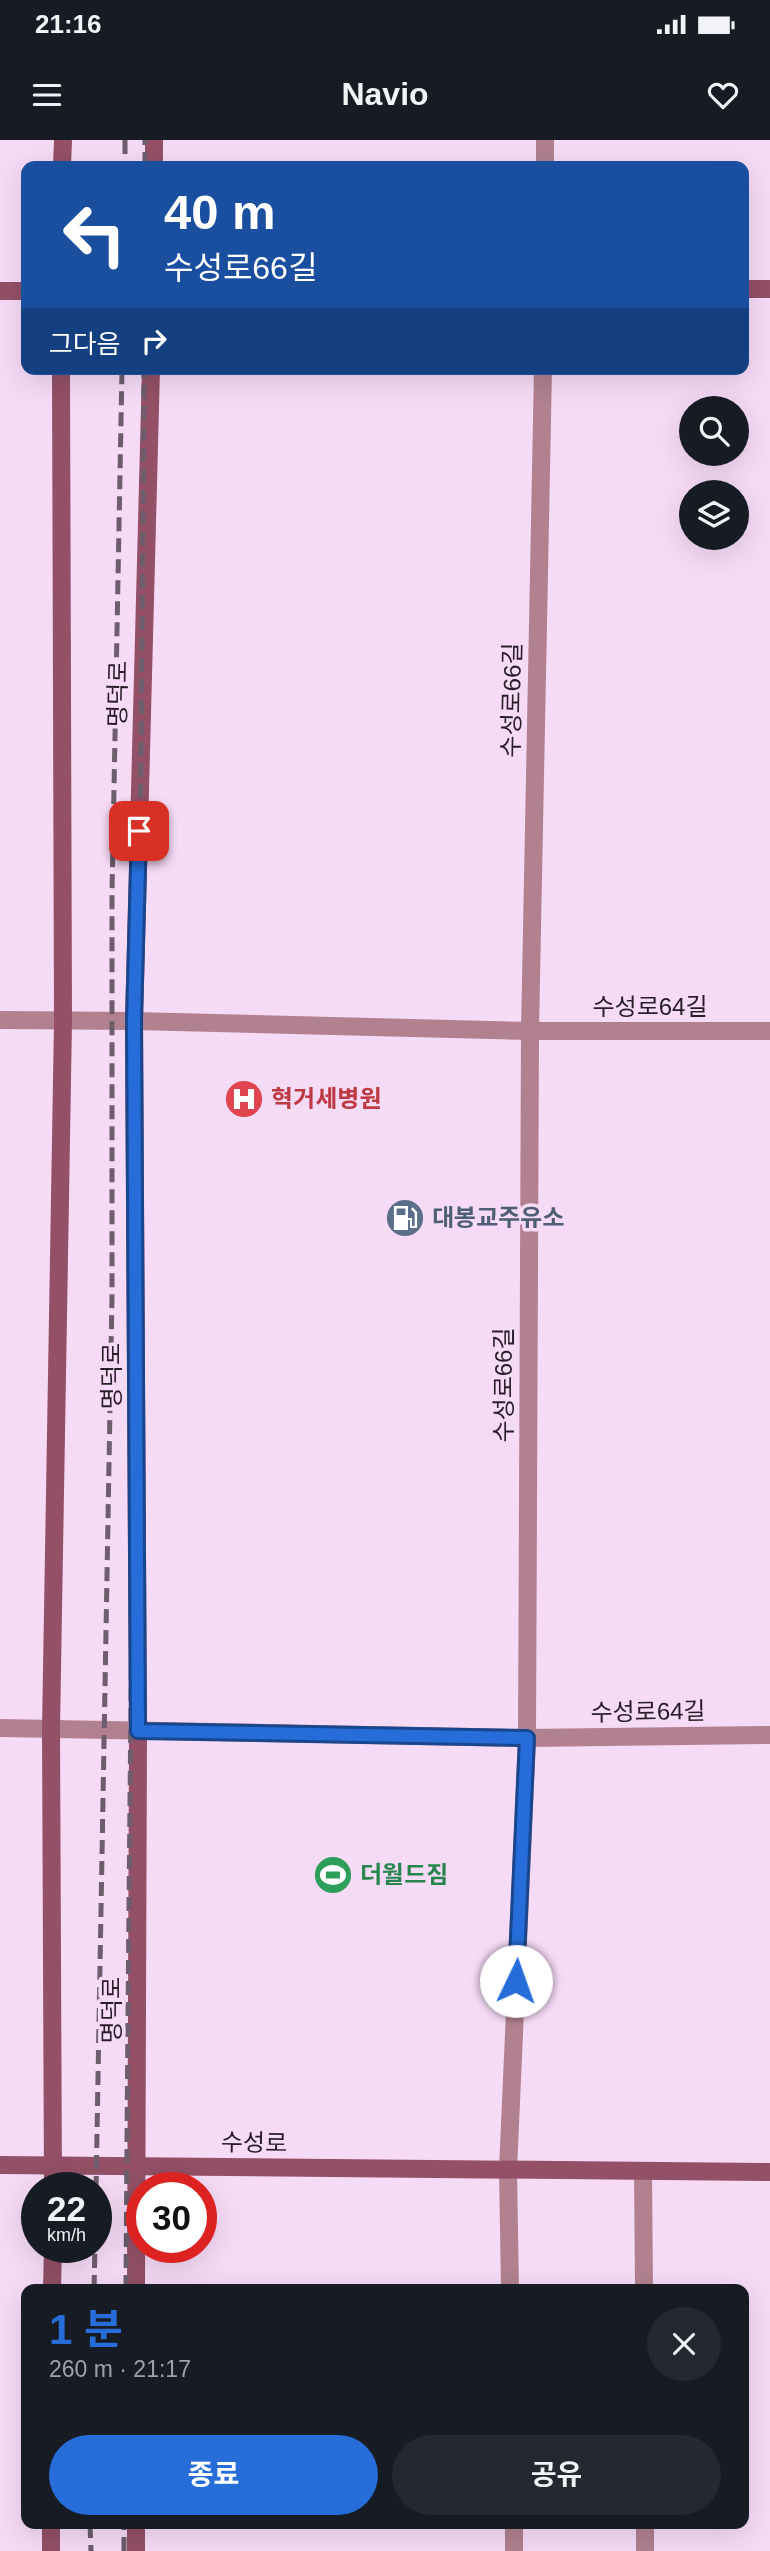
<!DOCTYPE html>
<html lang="ko">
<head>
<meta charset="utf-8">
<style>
  body { margin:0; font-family:Helvetica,"Noto Sans KR",sans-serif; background:#242831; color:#f1f3f6; height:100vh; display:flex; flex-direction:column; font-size:26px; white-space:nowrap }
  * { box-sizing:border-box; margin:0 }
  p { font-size:23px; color:#9ea1a6 }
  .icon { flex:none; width:38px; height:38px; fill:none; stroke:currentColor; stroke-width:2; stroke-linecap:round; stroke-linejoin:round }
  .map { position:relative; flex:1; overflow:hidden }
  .drawer { position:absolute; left:21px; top:2144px; width:728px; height:245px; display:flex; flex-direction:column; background:#171b24; border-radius:14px; box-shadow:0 7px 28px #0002 }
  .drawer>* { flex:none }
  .top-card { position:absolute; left:21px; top:21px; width:728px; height:214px; border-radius:14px; box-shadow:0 7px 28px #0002; background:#1a4fa0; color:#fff; overflow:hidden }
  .tools { position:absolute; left:679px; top:256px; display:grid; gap:14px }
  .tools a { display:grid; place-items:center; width:70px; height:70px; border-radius:50%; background:#171b24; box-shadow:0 7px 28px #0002; font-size:35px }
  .speed { position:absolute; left:21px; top:2032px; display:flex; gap:14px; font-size:35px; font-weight:700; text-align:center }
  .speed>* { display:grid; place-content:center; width:91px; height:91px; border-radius:50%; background:#171b24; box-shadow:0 7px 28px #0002; line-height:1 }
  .speed small { font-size:18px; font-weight:400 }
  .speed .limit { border:10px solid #d22; background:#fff; color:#111 }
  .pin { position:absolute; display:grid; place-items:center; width:60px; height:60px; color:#fff; margin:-30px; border-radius:14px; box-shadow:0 4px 10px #0006 }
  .me { position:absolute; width:77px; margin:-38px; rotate:3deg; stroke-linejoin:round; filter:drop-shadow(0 0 5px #0008) }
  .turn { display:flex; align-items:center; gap:24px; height:147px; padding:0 28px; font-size:32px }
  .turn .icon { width:91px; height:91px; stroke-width:2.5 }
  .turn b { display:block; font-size:49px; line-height:60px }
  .then { display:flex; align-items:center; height:66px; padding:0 28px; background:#0003; gap:14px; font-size:26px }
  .round { display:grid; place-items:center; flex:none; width:74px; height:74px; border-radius:37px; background:#242831 }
  .overview { display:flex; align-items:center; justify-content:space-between; height:119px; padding:0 28px }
  h1 { font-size:42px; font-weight:700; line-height:52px; color:#266dd9 }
  .cta { display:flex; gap:14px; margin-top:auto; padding:14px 28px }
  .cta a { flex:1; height:80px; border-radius:42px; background:#266dd9; color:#fff; font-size:28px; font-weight:700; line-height:80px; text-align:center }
  .cta a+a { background:#242831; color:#f1f3f6 }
  .status { display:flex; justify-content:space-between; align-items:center; height:49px; padding:0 35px; background:#171b24; direction:ltr }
  .status svg { height:19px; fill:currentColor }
  header { display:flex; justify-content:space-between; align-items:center; height:91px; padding:0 28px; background:#171b24; font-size:32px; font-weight:700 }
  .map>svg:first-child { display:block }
</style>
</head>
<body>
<div class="status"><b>21:16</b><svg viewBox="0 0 49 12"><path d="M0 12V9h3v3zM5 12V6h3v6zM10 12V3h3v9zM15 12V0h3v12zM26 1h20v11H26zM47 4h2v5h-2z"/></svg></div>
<header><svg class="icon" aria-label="menu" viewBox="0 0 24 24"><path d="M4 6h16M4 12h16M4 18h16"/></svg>Navio<svg class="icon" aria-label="heart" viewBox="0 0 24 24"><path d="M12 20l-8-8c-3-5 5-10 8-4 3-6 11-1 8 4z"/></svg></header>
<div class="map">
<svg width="770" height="2411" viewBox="0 0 770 2411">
  <rect width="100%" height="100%" fill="#f6dbf7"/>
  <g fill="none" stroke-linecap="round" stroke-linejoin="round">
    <g stroke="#b1818f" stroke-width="18">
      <path d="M508 2030 510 2149"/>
      <path d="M643 2031 644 2149"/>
      <path d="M514 2384V2411"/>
      <path d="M645 2384V2411"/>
    </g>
    <g stroke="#b1818f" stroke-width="18">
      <path d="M545 26V0"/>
      <path d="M0 880 134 881 530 891H770"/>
      <path d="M0 1588 527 1598 770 1595"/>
      <path d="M508 2030 527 1598 530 891 543 229"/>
    </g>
    <g stroke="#935066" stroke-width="18">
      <path d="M62 26 63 0"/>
      <path d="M154 26V0"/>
      <path d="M744 149H770"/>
      <path d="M0 151H26"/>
      <path d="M0 2025 770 2032"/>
      <path d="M53 2048 51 1589 63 881 61 229"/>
      <path d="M52 2149 53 2107"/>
      <path d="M136 2149 138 1591 134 881 151 229"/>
      <path d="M51 2411V2384"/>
      <path d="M136 2411V2384"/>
    </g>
    <g stroke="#6d5d6d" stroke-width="5" stroke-dasharray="14 7" stroke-linecap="butt">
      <path d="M125 0V26"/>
      <path d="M145 26V0"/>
      <path d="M96 2050 112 1156V753L122 229"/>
      <path d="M94 2149 95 2107"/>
      <path d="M126 2149C130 1509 140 869 144 229"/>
      <path d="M90 2384 91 2411"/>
      <path d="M124 2411V2384"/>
    </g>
  </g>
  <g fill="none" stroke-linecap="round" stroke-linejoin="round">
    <g stroke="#19478d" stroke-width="18">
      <path id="route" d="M139 691 134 881 138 1591 527 1598 516 1841"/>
    </g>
    <use href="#route" stroke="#266dd9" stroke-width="12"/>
  </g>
  <defs>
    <g id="hospital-disc" transform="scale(2.0125)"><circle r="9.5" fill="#e0444e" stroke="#f6dbf7"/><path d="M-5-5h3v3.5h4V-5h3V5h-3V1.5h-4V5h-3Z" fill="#fff"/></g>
    <g id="fuel-disc" transform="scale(2.0125)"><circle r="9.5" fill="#5c6f8a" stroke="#f6dbf7"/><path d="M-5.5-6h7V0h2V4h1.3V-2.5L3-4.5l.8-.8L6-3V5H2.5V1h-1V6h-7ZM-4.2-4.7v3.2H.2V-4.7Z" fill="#fff"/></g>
    <g id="stadium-disc" transform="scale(2.0125)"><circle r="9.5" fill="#2e9e5b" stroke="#f6dbf7"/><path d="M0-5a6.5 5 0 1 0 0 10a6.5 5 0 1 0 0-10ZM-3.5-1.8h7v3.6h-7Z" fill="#fff"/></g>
  </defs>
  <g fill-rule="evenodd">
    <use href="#hospital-disc" x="244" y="959"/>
    <use href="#fuel-disc" x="405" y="1078"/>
    <use href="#stadium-disc" x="333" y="1735"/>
  </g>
  <g text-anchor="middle" stroke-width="7" stroke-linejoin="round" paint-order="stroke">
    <g font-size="24" fill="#271d27" stroke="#f6dbf7">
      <text transform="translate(118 554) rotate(-89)" y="8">명덕로</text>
      <text transform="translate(512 560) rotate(-89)" y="8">수성로66길</text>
      <text x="650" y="875">수성로64길</text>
      <text transform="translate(112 1236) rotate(-90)" y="8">명덕로</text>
      <text transform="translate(504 1245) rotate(-90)" y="8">수성로66길</text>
      <text transform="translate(648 1572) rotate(-1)" y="8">수성로64길</text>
      <text transform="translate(112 1870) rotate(-90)" y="8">명덕로</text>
      <text transform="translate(254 2003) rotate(1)" y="8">수성로</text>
    </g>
    <g font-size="24" font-weight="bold" fill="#be3a42" stroke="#f6dbf7" text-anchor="start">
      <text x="271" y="967">혁거세병원</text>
    </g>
    <g font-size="24" font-weight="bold" fill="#4e5e75" stroke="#f6dbf7" text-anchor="start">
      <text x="432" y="1086">대봉교주유소</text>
    </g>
    <g font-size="24" font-weight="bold" fill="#27864d" stroke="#f6dbf7" text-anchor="start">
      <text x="360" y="1743">더월드짐</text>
    </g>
  </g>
</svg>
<div class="tools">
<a><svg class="icon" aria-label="search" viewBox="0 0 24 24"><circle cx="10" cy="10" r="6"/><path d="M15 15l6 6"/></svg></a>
<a><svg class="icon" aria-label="layers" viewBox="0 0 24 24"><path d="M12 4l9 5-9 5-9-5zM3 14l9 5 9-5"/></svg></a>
</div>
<div class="speed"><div>22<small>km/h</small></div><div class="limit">30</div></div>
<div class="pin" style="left:139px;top:691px;background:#d93025"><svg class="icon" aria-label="arrive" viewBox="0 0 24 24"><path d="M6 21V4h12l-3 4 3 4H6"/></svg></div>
<svg class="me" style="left:516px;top:1841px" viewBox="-20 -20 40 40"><circle r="19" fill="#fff"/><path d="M0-13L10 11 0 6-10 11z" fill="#266dd9"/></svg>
<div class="top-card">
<div class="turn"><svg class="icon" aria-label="left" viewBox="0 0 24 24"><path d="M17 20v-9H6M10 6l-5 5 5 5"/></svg><div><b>40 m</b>수성로66길</div></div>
<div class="then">그다음<svg class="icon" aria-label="right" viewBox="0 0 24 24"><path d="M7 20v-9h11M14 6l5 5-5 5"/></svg></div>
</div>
<section class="drawer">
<div class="overview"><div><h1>1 분</h1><p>260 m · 21:17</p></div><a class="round"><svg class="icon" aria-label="close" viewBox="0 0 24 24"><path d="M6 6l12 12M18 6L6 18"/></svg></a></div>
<div class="cta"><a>종료</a><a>공유</a></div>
</section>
</div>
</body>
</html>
